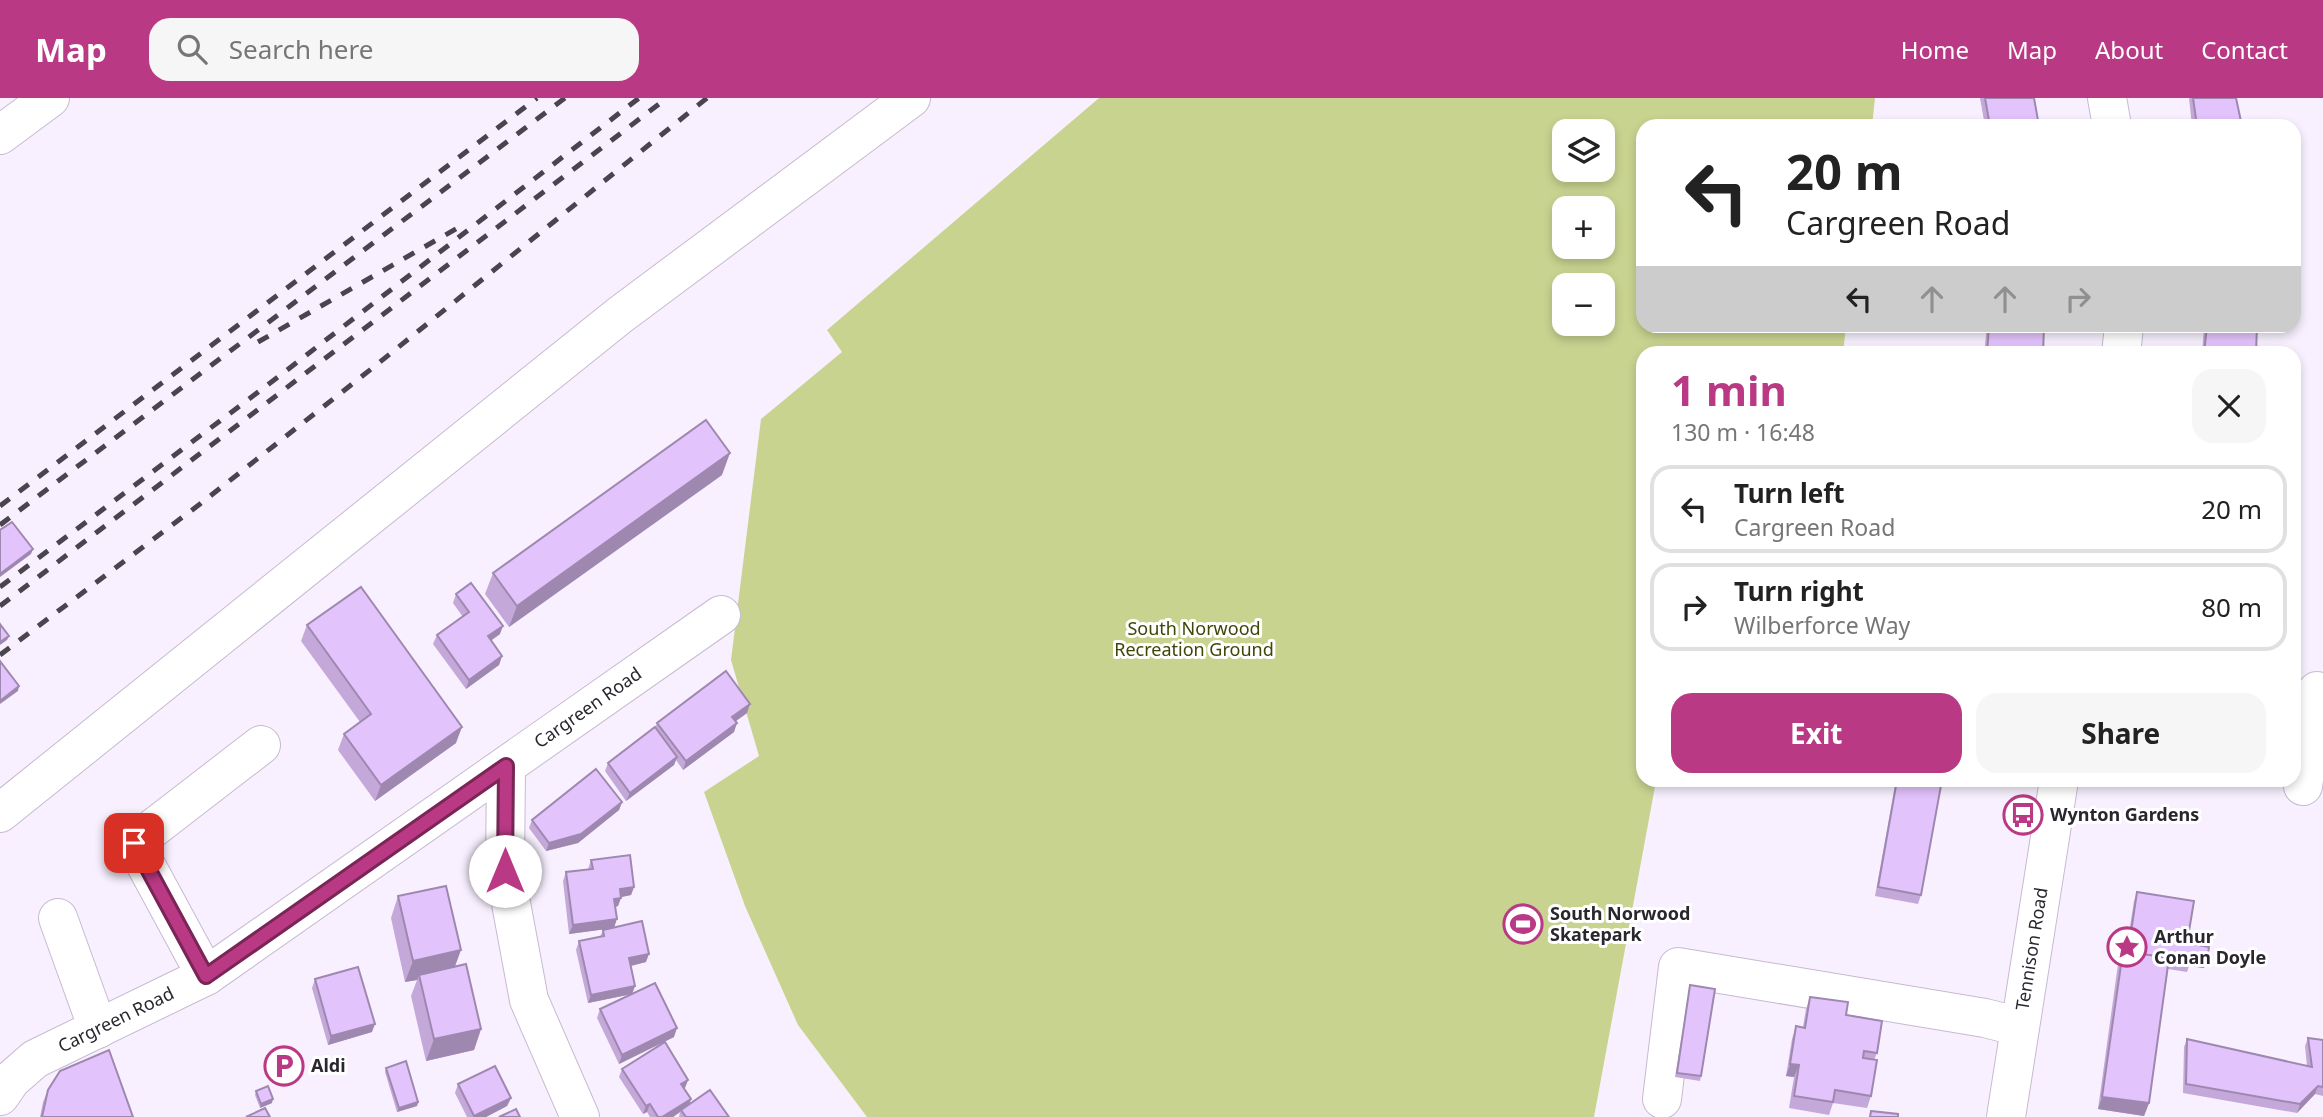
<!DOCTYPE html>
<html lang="en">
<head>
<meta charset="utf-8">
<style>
  body { margin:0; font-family:"Noto Sans",sans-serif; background:#f6f6f6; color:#222; height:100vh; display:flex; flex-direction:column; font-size:26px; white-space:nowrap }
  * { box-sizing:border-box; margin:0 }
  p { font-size:23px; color:#767676 }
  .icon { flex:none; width:38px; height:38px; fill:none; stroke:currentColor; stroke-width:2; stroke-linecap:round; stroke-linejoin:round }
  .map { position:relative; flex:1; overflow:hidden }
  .drawer { position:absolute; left:1636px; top:248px; width:665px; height:441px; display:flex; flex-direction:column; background:#fff; border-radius:21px; box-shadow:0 4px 10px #0003 }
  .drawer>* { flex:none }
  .guide { position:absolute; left:1636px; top:21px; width:665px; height:214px; border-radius:21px; box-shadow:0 4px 10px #0003; background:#fff; color:#222; overflow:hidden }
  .controls { position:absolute; left:1552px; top:21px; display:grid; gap:14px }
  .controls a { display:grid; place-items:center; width:63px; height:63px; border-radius:14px; background:#fff; box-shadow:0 4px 10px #0003; font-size:35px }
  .pin { position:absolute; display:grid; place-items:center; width:60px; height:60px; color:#fff; margin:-30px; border-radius:14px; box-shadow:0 4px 10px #0006 }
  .me { position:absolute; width:77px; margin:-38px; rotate:0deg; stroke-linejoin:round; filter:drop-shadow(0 0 5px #0008) }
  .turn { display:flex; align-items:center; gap:24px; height:147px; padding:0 35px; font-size:32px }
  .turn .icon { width:91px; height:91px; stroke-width:2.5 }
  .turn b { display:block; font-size:49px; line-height:60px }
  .lanes { display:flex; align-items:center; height:66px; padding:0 35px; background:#0003; justify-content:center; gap:35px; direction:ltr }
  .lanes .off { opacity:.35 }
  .round { display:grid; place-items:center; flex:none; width:74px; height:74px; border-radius:21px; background:#f6f6f6 }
  .summary { display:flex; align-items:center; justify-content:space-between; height:119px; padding:0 35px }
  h1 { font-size:42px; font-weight:700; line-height:52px; color:#ba3984 }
  .cta { display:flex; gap:14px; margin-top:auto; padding:14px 35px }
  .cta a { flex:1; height:80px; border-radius:21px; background:#ba3984; color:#fff; font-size:28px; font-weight:700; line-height:80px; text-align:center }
  .cta a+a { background:#f6f6f6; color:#222 }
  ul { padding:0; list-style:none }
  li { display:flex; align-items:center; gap:21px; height:88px; margin:0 14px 10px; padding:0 21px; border:4px solid #e0e0e0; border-radius:21px }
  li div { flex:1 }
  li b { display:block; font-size:26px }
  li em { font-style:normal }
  header { display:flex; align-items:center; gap:42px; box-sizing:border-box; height:98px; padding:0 35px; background:#ba3984; color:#fff }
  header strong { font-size:33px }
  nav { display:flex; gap:38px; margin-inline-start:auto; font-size:24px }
  .search { width:490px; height:63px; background:#f6f6f6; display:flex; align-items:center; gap:18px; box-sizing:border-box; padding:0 24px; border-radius:21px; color:#767676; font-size:26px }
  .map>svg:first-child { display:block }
</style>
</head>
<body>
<header>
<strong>Map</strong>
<div class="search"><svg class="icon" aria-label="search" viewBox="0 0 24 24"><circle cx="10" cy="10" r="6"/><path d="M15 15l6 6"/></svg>Search here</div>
<nav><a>Home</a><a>Map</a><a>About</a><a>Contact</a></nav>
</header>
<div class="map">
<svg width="2323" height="1019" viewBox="0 0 2323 1019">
  <rect width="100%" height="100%" fill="#f8f0fe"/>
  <path fill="#c9d390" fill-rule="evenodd" d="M1099 0H1875L1872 28H1643V228H1846L1843 255 1643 256V682L1656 683 1594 1019H867L798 927 745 808 704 694 759 658 731 562 761 321 842 254 827 232ZM1564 33H1603V72H1564ZM1564 110H1603V149H1564ZM1564 187H1603V226H1564Z"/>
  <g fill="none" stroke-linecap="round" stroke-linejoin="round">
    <g stroke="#c7bad1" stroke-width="40">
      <g id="minor">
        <path d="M2107 0 2112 28"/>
        <path d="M0 37 50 0"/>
        <path d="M2121 256 2124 228"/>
        <path d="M506 668 505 773 529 902 580 1019"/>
        <path d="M2303 688 2317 593"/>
        <path d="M0 715 620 217 911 0"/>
        <path d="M58 820 98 931"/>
        <path d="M206 878 134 745 261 647"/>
        <path d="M0 998 11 982 35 961 206 878 721 517"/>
        <path d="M1662 1001 1678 869 1985 920 2020 929"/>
        <path d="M2006 1019 2059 682"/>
      </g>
    </g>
    <use href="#minor" stroke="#fff" stroke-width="38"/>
    <g stroke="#49444d" stroke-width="5" stroke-dasharray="12 12" stroke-linecap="butt">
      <path d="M258 244 461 128"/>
      <path d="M0 408 537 0"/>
      <path d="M0 427 565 0"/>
      <path d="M0 489 278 279 639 0"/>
      <path d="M0 508 667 0"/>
      <path d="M0 557 200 406 375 268 707 0"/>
    </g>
  </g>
  <g fill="#c3a8d9">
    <path d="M1980 0H2034L2039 28H1985Z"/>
    <path d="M2189 0H2236L2242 28H2192Z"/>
    <path d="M1987 228H2044L2043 256H1984Z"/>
    <path d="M2204 228H2257L2256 256H2202Z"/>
    <path d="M722 377 509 529 485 496 493 475Z"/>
    <path d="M456 496 500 536 491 542 502 558 499 567 466 591 433 546 437 537 463 519 453 505Z"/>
    <path d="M307 527 456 645 375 703 338 652 344 636 360 624 301 543Z"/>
    <path d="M747 615 736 623 734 634 683 672 676 662 674 667 626 703 605 673 608 665 655 630 657 625Z"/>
    <path d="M1896 682H1942L1921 797 1918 806 1875 798Z"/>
    <path d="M622 704 619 712 578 745 546 753 529 730 532 722Z"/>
    <path d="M591 762 634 789 631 797 621 799 618 808 616 809 614 829 646 864 631 868 635 888 632 896 674 939 619 966 597 920 600 911 632 896 588 905 576 852 579 843 600 839 603 832 606 831 569 836 563 783 566 774 588 771Z"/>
    <path d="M2137 794 2187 845 2207 861 2204 870 2189 868 2187 874 2168 871 2149 1005 2144 1018 2098 1011 2118 866 2123 853 2126 854 2134 803Z"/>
    <path d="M398 798 455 869 481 931 474 952 426 963 411 898 417 882 405 884 391 820Z"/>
    <path d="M315 881 372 934 328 947 312 890Z"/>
    <path d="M1690 887 1701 978 1700 983 1675 979Z"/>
    <path d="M1810 899 1846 917 1877 955 1874 962 1871 998 1867 1010 1833 1005 1829 1017 1789 1010 1794 979 1786 978 1792 941 1796 928 1803 929 1806 911Z"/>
    <path d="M2308 940 2323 942V998L2315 996 2297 1015 2183 995 2184 949 2187 941 2307 968 2305 948Z"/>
    <path d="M386 970 418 1004 417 1008 397 1014 385 974Z"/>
    <path d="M622 971 688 982 684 991 691 1001 689 1007 729 1019H679L680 1014 673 1019H650L647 1014 643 1016 619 979Z"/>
    <path d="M458 986 511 1000 507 1008 486 1019H467L455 995Z"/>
    <path d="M48 992 133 1019H40L43 1004Z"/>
    <path d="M256 993 272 1005 260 1010 255 997Z"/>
  </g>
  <g fill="#9f88b0">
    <path d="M730 355 722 377 509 529 517 508Z"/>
    <path d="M33 451 31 456 0 479V476Z"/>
    <path d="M503 528 500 536 485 547 488 538Z"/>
    <path d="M9 538 7 542 0 547V544Z"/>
    <path d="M502 558 499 567 466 591 469 582Z"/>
    <path d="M19 588 18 593 0 606V603Z"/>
    <path d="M750 606 747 615 729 628 732 619Z"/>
    <path d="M737 625 734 634 683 672 686 663Z"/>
    <path d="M462 629 456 645 375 703 381 687Z"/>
    <path d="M677 659 674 667 626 703 630 695Z"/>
    <path d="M622 704 619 712 578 745 546 753 549 745Z"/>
    <path d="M634 789 631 797 617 800 620 791Z"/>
    <path d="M621 800 618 808 611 809 614 801Z"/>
    <path d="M617 821 614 830 569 836 573 827Z"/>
    <path d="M461 852 453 874 419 877 417 882 405 884 413 863Z"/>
    <path d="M649 856 646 864 626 869 629 860Z"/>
    <path d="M2191 859 2207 861 2204 870 2189 868Z"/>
    <path d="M635 888 632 896 588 905 591 897Z"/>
    <path d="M375 926 372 934 328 947 331 938Z"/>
    <path d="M677 930 674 939 619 966 622 957Z"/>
    <path d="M481 931 474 952 426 963 434 941Z"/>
    <path d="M1790 966 1799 967 1794 979 1786 978Z"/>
    <path d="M688 982 685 990 678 995 681 986Z"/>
    <path d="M2318 988 2315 996 2297 1015 2300 1006Z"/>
    <path d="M2102 999 2149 1005 2144 1018 2098 1011Z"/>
    <path d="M511 1000 507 1008 486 1019H474V1018Z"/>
    <path d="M273 1001 272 1005 260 1010 261 1006Z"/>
    <path d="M691 1001 688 1010 681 1012 680 1014 673 1019H662Z"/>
    <path d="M418 1004 417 1008 397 1014 399 1010Z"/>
    <path d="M650 1006 647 1014 643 1016 646 1008Z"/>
  </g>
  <g fill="#e3c3fc" stroke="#9f88b0" stroke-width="2">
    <path d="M1985 0H2034L2039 28H1990Z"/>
    <path d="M2193 0H2236L2242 28H2197Z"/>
    <path d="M1989 228H2044L2043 256H1987Z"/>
    <path d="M2207 228H2257L2256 256H2204Z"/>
    <path d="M706 322 730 355 517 508 493 475Z"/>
    <path d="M12 424 33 451 0 476V432Z"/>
    <path d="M471 485 503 528 488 538 502 558 469 582 437 537 469 514 456 496Z"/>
    <path d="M361 489 462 629 381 687 344 636 371 616 307 527Z"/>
    <path d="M0 526 9 538 0 544Z"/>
    <path d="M0 563 19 588 0 603Z"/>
    <path d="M726 573 750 606 732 619 737 625 686 663 657 625Z"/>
    <path d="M655 629 677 659 630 695 608 665Z"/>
    <path d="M596 671 622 704 581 736 549 745 532 722Z"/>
    <path d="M1897 682H1942L1921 797 1878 789Z"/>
    <path d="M630 757 634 789 620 791 621 800 614 801 617 821 573 827 566 774 593 771 591 762Z"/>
    <path d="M446 788 461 852 413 863 398 798Z"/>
    <path d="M2137 794 2194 803 2187 845 2209 849 2207 861 2191 859 2190 866 2169 862V860L2128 854Z"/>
    <path d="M642 823 649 856 629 860 635 888 591 897 579 843 604 838 603 832Z"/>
    <path d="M2123 853 2169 860 2149 1005 2102 999Z"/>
    <path d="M466 866 481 931 434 941 419 877Z"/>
    <path d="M358 869 375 926 331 938 315 881Z"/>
    <path d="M655 885 677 930 622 957 600 911Z"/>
    <path d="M1690 887 1715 891 1701 978 1677 975Z"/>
    <path d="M1810 899 1848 904 1846 917 1882 923 1877 955 1864 953 1863 960 1877 962 1871 998 1835 992 1833 1004 1794 998 1799 967 1790 966 1796 928 1805 930Z"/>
    <path d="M2308 940 2323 942V989L2318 988 2300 1006 2186 986 2187 941 2312 969Z"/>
    <path d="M665 944 688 982 681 986 691 1001 662 1019H658L650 1006 646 1008 622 971Z"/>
    <path d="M109 952 133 1019H42L48 992 60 973Z"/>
    <path d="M406 963 418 1004 399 1010 386 970Z"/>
    <path d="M495 968 511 1000 474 1018 458 986Z"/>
    <path d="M268 988 273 1001 261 1006 256 993Z"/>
    <path d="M710 992 729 1019H686L681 1012Z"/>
    <path d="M265 1010 270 1019H246Z"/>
    <path d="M516 1011 520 1019H499Z"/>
    <path d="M1871 1013 1898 1016V1019H1870Z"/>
  </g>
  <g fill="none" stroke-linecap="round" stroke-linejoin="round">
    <g stroke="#792556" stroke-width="18">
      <path id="route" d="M134 745 206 878 506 668 505 773"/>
    </g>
    <use href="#route" stroke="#ba3984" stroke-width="12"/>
  </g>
  <defs>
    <g id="bus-ring" transform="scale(2.0125)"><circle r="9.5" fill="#fff" stroke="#ba3984" stroke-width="1.5"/><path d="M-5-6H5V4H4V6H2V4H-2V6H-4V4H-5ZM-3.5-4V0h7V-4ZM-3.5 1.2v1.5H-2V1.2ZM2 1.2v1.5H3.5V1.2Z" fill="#ba3984"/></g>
    <g id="stadium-ring" transform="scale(2.0125)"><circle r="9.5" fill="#fff" stroke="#ba3984" stroke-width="1.5"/><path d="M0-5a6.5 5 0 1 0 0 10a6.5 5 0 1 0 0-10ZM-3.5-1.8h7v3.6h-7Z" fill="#ba3984"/></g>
    <g id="sight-ring" transform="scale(2.0125)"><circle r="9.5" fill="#fff" stroke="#ba3984" stroke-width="1.5"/><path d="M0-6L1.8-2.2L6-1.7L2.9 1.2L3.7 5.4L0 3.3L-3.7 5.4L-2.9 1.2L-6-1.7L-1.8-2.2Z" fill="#ba3984"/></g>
    <g id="parking-ring" transform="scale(2.0125)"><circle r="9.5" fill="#fff" stroke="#ba3984" stroke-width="1.5"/><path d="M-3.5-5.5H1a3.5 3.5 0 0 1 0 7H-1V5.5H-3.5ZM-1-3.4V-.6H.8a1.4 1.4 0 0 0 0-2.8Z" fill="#ba3984"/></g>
  </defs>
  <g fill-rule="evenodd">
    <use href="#bus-ring" x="2023" y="717"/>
    <use href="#stadium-ring" x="1523" y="826"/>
    <use href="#sight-ring" x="2127" y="849"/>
    <use href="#parking-ring" x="284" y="968"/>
  </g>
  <g text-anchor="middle" stroke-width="6" stroke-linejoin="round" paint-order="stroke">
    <g font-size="18" fill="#404606" stroke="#fff">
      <text x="1194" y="537">South Norwood<tspan x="1194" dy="21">Recreation Ground</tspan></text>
    </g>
    <g font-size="18" fill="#2a262e" stroke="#fff">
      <text transform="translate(588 610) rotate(-35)" y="6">Cargreen Road</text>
      <text transform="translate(2032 851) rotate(-81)" y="6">Tennison Road</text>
      <text transform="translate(116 922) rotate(-26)" y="6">Cargreen Road</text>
    </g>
    <g font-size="18" font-weight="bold" fill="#2a262e" stroke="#fff" text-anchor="start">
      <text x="2050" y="723">Wynton Gardens</text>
      <text x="1550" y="822">South Norwood<tspan x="1550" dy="21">Skatepark</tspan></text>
      <text x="2154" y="845">Arthur<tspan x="2154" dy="21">Conan Doyle</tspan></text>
      <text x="311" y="974">Aldi</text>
    </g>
  </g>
</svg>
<div class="controls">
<a><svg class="icon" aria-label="layers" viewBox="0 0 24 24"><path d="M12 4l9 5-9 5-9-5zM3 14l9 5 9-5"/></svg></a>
<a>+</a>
<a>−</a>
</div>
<div class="pin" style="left:134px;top:745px;background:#d93025"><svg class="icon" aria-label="arrive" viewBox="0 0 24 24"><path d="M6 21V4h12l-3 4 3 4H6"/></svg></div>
<svg class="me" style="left:505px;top:773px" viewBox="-20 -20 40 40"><circle r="19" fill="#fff"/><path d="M0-13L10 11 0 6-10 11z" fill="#ba3984"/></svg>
<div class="guide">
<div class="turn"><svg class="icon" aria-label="left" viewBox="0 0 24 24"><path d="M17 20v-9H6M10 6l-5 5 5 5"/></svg><div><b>20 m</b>Cargreen Road</div></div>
<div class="lanes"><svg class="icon" aria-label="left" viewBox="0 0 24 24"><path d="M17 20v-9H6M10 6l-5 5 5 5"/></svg><svg class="icon off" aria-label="ahead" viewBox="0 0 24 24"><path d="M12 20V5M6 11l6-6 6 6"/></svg><svg class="icon off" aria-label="ahead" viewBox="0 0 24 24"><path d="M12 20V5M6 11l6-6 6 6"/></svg><svg class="icon off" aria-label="right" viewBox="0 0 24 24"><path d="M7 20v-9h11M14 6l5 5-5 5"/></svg></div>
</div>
<section class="drawer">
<div class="summary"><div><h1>1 min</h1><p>130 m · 16:48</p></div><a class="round"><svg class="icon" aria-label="close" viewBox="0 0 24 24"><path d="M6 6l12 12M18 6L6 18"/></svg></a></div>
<ul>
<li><svg class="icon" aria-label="left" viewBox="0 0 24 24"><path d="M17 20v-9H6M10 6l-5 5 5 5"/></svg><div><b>Turn left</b><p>Cargreen Road</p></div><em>20 m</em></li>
<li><svg class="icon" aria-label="right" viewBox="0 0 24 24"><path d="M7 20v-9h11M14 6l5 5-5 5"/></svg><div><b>Turn right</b><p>Wilberforce Way</p></div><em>80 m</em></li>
</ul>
<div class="cta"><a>Exit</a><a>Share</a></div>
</section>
</div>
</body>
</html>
